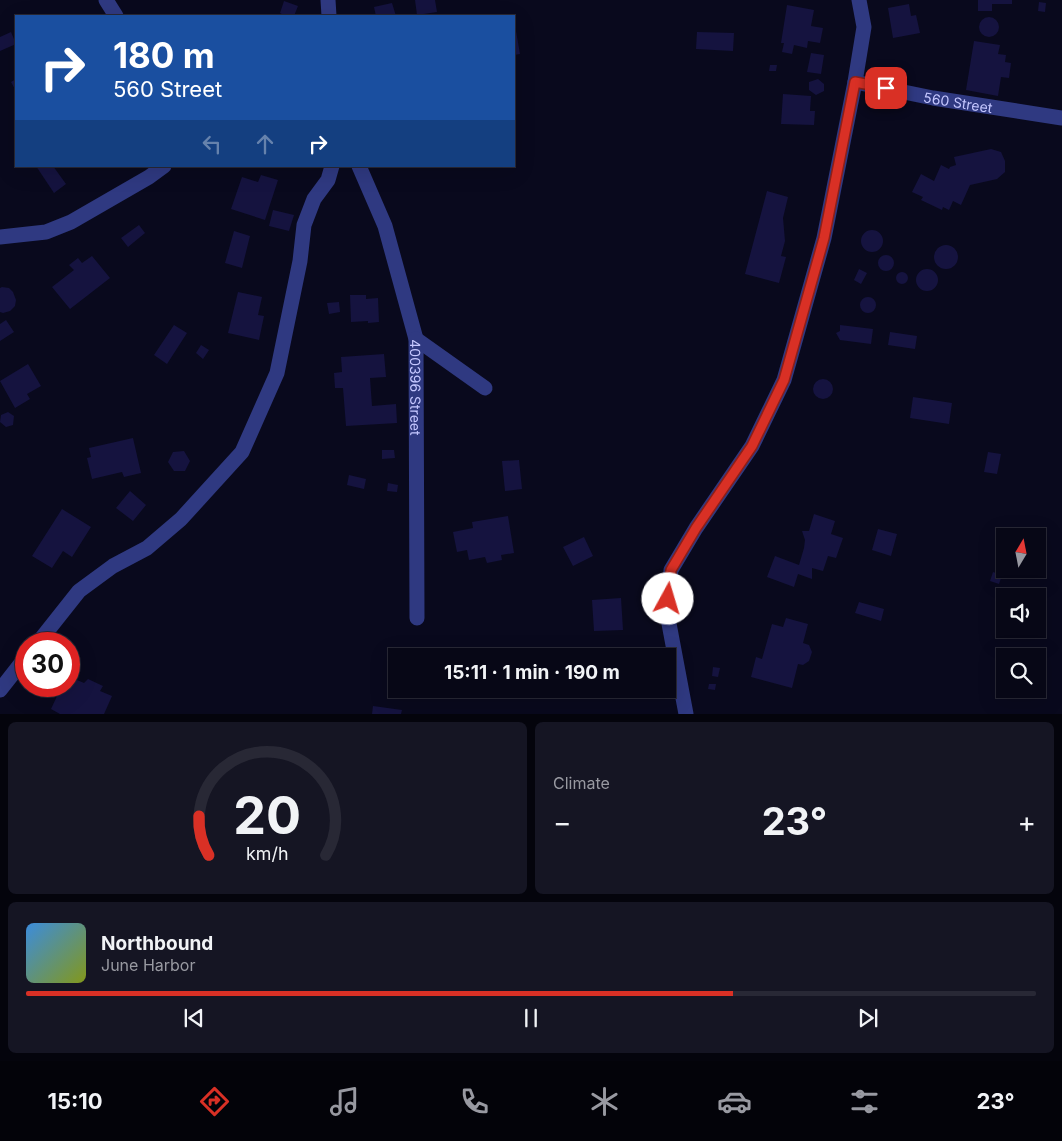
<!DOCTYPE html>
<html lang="en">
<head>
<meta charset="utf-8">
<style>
	body { margin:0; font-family:Inter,sans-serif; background:#151523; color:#f1f3f6; height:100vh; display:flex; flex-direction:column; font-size:19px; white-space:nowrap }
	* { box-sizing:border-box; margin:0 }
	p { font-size:16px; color:#9899a1 }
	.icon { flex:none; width:28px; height:28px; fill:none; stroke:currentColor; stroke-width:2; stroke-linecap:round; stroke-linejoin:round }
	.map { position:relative; height:714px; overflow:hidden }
	.drawer { display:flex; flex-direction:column; gap:8px; padding:8px; background:#04040c; flex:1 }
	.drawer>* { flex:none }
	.guide { position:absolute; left:15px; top:15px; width:500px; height:152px; border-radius:0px; box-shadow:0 5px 20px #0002,0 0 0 1px #282835; background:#1a4fa0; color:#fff; overflow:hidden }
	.needle { width:32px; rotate:10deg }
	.buttons { position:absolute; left:996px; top:528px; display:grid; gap:10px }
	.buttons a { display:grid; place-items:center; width:50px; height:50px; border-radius:0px; background:#070716; box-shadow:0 5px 20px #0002,0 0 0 1px #282835; font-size:25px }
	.speed { position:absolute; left:15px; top:632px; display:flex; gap:10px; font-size:25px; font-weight:700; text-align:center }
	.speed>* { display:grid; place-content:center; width:65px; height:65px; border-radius:50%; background:#070716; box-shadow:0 5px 20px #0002,0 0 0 1px #282835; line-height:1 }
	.speed .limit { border:8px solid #d22; background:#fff; color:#111 }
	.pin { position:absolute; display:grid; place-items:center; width:42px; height:42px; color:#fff; margin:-21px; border-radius:10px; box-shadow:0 2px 8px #0006 }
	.me { position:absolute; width:55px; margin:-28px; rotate:6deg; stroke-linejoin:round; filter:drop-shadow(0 0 4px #0008) }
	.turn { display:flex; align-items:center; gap:18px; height:105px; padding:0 15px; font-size:22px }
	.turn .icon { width:65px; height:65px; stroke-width:2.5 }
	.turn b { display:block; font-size:35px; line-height:42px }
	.lanes { display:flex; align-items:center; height:48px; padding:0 15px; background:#0003; justify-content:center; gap:25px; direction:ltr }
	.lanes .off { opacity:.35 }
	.big { font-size:38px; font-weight:700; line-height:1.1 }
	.drawer .widget { flex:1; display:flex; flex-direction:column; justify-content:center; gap:8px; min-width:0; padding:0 18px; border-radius:8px; background:#151523 }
	.drawer .dial { align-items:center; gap:0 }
	.dial svg { height:130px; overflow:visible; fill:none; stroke:#282835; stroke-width:7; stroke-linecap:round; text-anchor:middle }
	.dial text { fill:#f1f3f6; stroke:none }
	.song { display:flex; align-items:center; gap:15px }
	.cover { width:60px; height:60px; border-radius:8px; background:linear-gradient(135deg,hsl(210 70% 55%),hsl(70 70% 35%)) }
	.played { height:5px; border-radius:2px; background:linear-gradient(90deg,#d93025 70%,#282835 70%) }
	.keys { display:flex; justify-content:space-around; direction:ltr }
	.heat { display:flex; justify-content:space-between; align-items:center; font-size:28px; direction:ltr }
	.drawer .tiles { flex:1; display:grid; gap:8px; grid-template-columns:1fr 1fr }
	.widget:last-child { grid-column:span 2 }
	.trip { position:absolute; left:388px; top:648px; width:288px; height:50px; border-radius:0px; background:#070716; box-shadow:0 5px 20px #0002,0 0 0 1px #282835; font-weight:700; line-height:50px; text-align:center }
	.dock { display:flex; height:80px; justify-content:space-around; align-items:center; background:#030309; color:#9899a1 }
	.dock .icon { width:35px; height:35px }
	.dock .current { color:#d93025 }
	.dock b { font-size:22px; color:#f1f3f6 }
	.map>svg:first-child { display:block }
	.building { fill:#15133f }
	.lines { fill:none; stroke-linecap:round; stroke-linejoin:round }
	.minor { stroke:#2f3981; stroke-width:15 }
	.route-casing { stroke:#8d1f18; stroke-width:12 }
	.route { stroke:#d93025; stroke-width:9 }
	.labels { text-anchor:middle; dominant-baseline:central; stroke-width:5; stroke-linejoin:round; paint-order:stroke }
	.street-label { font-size:14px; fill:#c5c7ff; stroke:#09091d }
</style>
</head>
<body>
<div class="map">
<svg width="1062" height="714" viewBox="0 0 1062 714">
	<rect width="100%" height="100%" fill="#09091d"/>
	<path class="building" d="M415,0H435L437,12L417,15Z
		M978,0H1012V4H992V11H978Z
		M284,1L298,6L294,16H286L280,13Z
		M1039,2L1046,3L1045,12L1038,11Z
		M392,3L396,16H376L374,7Z
		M909,4L911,16L916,15L920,33L893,38L888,8Z
		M787,5L814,10L811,26L823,28L820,43L808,41L807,48L794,45L792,54L782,52L784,43H781Z
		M979 27a10 10 0 1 1 20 0a10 10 0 1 1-20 0Z
		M516,31L520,54L514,55V32Z
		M11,32L16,44L0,51V37Z
		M697,32L734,33L733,51L696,49Z
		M974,41L1000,45L998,54L1006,55L1005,62L1011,63L1009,78L1001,77L998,96L966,90Z
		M811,53L824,55L821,74L807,72Z
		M770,65H777L776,71H769Z
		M16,79V91L11,82Z
		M818,79L824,84V91L816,95L809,90V82Z
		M783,94L811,96L810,111H815L814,125L781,124Z
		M991,149L1001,152L1005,161V172L997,179L970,185L961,205L953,201L949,210L943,207L942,210L921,200L923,197L912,192L921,174L934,181L941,165L949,169L950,167L956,165L954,157Z
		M36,166H53L66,184L54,193Z
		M261,175L278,180L265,220L231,209L242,177L258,182Z
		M767,191L788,197L783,218L785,241L781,256L786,257L779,283L745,274Z
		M273,210L294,215L289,231L269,226Z
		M139,225L145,233L128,247L121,238Z
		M861 241a11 11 0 1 1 22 0a11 11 0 1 1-22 0Z
		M234,231L250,236L242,268L225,263Z
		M934 257a12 12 0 1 1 24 0a12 12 0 1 1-24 0Z
		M878 263a8 8 0 1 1 16 0a8 8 0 1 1-16 0Z
		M92,256L110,278L70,309L52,287L74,270L69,265L78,258L82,263Z
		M859,269L867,273L861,284L854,280Z
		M916 280a11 11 0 1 1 22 0a11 11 0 1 1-22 0Z
		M896 278a6 6 0 1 1 12 0a6 6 0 1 1-12 0Z
		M2,287L9,288L13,292L16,300L15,306L10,311L3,313L0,312V288Z
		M238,292L262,297L258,315L264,316L259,340L228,333Z
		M350,295H366V299L378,298L379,322L368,323V321L351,322Z
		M860 305a8 8 0 1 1 16 0a8 8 0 1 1-16 0Z
		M339,302L340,312L329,314L327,303Z
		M6,320L14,332L0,341V324Z
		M174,325L187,333L167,364L154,355Z
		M840,325L873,329L871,344L840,340L836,333L840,331Z
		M890,332L917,336L915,349L888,345Z
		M201,345L209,350L203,359L196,353Z
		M384,354L386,377L370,378L372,406L396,404L397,423L346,426L343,388H335L334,373L342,372L341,357Z
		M28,364L41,386L27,394L30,399L15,408L0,381Z
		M813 389a10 10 0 1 1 20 0a10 10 0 1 1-20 0Z
		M913,397L952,403L949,424L910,418Z
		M8,412L14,416L13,425L6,427L0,422L1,415Z
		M133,438L141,473L124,477L122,472L92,479L87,458L91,457L89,448Z
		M382,450H394L395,458L382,459Z
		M184,451L190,461L185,471H174L168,462L173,452Z
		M988,452L1001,454L997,474L984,472Z
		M519,460L522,489L505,491L502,461Z
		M349,475L366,479L364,489L347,485Z
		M388,483L398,485L397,492L387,491Z
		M130,491L146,505L133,521L116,508Z
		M62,509L91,527L72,557L63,551L52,568L32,556Z
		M814,514L835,521L831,534L843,538L836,558L828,556L823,571L812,568V579L798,574L794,587L767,577L775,556L799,565L804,548L805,540L802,531H809Z
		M508,516L514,553L501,555L502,560L487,563L485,557L469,560L467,550L457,552L453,532L473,528L472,522Z
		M878,529L897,534L891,556L872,550Z
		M584,537L593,556L573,566L563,547Z
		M993,572L1002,575L999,584L990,581Z
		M621,598L623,630L594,631L592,600Z
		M859,602L884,609L881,621L855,613Z
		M786,618L808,624L803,643L809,645L812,652L809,661L803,665L798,664L792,688L751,677L756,657L762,659L772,624L783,627Z
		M713,667L720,668L718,677L712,676Z
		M70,677L84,683L88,679L103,686L100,691L112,696L104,714H60L51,709L58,694L61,695L66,686H69Z
		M709,684H716L715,690L708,689Z
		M373,706L402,710L401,714H372Z"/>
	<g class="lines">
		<g class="minor">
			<path d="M106,0L116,16"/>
			<path d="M328,0L329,16"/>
			<path id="s1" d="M855,82L933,98L1062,118"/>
			<path id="s2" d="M359,166L385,226L416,339L417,618"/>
			<path d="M0,237L46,232L71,222L149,177L164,166"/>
			<path d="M416,339L485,388"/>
			<path d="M37,644L79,591L113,566L147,548L181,519L242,452L277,373L300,261L304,225L314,199L328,180L332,166"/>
			<path d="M0,690L26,657"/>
			<path d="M686,714L667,613L671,570L696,528L752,446L784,380L824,238L855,82L864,27L859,0"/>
		</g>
	</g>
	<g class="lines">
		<g class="route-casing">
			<path id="route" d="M668,599L671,570L696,528L752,446L784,380L824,238L855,82L886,88"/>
		</g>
		<use href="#route" class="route"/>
	</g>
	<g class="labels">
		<g class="street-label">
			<text stroke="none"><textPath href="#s1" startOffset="105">560 Street</textPath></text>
			<text stroke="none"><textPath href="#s2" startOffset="231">400396 Street</textPath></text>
		</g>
	</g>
</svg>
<div class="buttons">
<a><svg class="needle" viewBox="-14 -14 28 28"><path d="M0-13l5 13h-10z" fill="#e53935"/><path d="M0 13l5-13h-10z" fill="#9899a1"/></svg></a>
<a><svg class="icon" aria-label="sound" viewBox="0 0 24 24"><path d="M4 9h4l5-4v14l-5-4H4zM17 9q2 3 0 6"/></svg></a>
<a><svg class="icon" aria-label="search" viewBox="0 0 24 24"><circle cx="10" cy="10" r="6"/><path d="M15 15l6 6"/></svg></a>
</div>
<div class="speed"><div class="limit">30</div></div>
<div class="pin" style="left:886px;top:88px;background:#d93025"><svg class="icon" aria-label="arrive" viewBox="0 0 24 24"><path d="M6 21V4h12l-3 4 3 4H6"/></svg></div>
<svg class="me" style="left:668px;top:599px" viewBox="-20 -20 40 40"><circle r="19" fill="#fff"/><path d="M0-13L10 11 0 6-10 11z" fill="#d93025"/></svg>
<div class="trip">15:11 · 1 min · 190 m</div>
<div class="guide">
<div class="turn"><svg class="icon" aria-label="right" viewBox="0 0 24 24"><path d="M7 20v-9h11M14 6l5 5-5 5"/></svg><div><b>180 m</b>560 Street</div></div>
<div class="lanes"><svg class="icon off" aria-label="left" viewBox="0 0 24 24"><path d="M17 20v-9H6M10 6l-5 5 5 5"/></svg><svg class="icon off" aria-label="ahead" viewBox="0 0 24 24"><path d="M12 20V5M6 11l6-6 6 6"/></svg><svg class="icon" aria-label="right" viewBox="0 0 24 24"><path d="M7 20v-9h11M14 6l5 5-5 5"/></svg></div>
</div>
</div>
<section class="drawer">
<div class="tiles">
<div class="widget dial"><svg viewBox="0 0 100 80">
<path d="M14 69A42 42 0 1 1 86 69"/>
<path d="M14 69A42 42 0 0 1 8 45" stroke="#d93025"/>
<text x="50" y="56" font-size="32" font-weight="700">20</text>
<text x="50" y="72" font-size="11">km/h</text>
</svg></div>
<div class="widget"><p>Climate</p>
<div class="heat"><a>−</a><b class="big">23°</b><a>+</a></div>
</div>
<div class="widget">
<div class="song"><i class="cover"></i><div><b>Northbound</b><p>June Harbor</p></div></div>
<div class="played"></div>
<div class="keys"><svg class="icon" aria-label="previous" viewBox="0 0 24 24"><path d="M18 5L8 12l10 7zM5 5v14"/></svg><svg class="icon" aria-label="pause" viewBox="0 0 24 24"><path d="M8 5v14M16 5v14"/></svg><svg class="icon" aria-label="next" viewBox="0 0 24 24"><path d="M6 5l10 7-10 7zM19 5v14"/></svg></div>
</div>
</div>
</section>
<nav class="dock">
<b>15:10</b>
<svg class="icon current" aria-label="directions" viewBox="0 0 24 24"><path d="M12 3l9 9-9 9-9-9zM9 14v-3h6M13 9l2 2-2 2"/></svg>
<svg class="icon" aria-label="music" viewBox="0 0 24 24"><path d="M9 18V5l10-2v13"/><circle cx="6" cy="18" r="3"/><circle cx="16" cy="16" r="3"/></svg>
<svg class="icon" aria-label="phone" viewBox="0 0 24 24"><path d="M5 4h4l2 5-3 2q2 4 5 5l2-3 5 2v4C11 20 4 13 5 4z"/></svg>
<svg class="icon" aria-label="climate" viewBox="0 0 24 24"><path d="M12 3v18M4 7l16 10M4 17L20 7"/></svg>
<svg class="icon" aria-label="car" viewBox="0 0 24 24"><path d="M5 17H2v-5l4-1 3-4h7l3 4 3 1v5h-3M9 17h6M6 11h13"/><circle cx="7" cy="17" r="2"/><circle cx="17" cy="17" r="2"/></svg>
<svg class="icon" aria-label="filters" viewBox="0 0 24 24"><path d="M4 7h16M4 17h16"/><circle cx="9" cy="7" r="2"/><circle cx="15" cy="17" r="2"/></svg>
<b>23°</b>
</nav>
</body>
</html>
